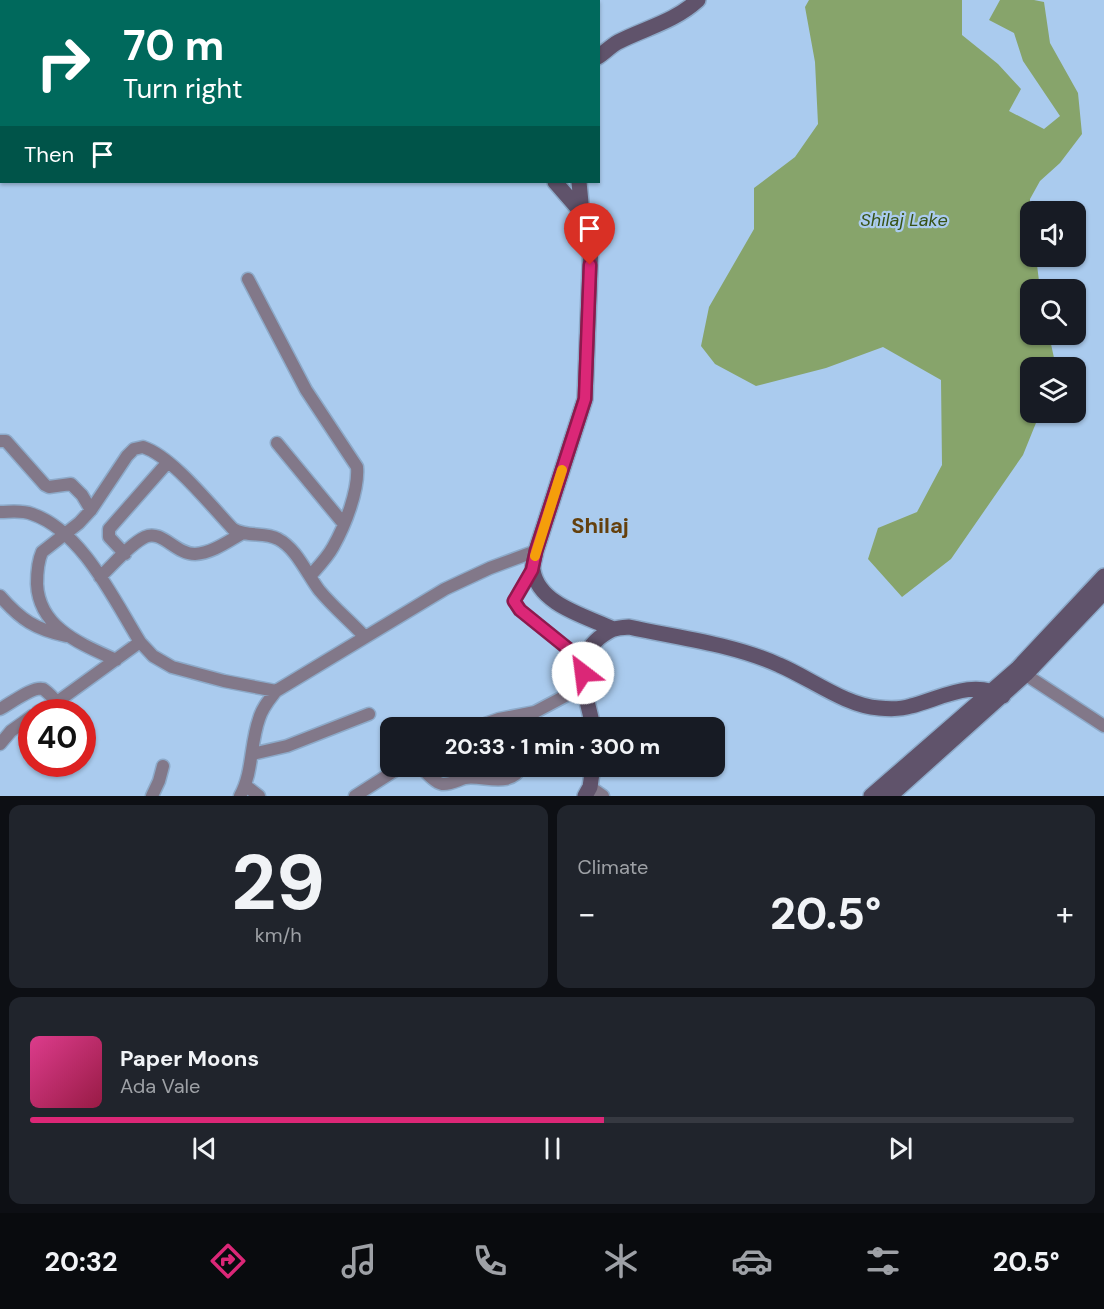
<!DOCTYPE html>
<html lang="en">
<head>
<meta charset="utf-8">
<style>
	body { margin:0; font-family:"DM Sans",sans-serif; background:#20242c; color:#f1f3f6; height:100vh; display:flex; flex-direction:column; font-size:22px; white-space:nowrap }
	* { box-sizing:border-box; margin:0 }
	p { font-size:20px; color:#9ea1a6 }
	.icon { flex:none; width:33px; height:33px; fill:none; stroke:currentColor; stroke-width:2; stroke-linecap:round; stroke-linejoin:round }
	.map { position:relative; height:796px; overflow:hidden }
	.side { display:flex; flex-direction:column; gap:9px; padding:9px; background:#0d0f14; flex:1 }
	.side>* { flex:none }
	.banner { position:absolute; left:0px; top:0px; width:600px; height:183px; box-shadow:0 2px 4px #0004; background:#00695c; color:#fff; overflow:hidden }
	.tools { position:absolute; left:1020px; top:201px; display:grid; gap:12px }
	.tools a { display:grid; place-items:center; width:66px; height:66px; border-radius:12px; background:#171b24; box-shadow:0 2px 4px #0004; font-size:30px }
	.speed { position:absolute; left:18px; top:699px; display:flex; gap:12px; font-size:30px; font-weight:700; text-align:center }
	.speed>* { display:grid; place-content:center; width:78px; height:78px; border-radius:50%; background:#171b24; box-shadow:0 2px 4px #0004; line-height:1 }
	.speed .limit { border:9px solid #d22; background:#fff; color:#111 }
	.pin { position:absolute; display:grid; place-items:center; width:51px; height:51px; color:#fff; margin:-62px -26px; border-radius:50% 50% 50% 0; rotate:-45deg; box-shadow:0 0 6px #0007 }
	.pin .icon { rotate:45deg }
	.me { position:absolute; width:66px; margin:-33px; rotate:330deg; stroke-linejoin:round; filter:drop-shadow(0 0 4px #0008) }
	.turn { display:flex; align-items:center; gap:21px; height:126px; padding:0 24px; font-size:27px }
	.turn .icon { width:78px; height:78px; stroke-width:2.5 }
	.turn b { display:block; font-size:42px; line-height:51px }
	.then { display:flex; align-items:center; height:57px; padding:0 24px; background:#0003; gap:12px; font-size:22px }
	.big { font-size:45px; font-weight:700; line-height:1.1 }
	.side .widget { flex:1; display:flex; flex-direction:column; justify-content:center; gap:9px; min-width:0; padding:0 21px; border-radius:12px; background:#20242c }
	.side .dial { align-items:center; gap:0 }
	.dial b { font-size:78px; line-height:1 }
	.song { display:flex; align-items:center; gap:18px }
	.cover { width:72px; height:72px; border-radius:9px; background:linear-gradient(135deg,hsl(330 70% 55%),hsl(340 70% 35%)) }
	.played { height:6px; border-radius:3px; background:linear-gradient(90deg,#db2777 55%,#363941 55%) }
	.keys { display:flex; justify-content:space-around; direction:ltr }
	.heat { display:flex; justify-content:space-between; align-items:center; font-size:33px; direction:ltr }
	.side .tiles { flex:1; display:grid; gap:9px; grid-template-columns:1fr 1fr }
	.widget:last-child { grid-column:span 2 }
	.trip { position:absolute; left:380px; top:717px; width:345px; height:60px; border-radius:12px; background:#171b24; box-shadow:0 2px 4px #0004; font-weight:700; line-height:60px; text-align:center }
	.menu { display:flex; height:96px; justify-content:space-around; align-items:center; background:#090b0e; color:#9ea1a6 }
	.menu .icon { width:42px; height:42px }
	.menu .current { color:#db2777 }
	.menu b { font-size:27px; color:#f1f3f6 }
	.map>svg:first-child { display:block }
	.water { fill:#87a46b }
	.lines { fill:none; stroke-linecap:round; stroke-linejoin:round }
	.lane-casing { stroke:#8daac9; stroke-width:9 }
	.street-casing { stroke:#8daac9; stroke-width:15 }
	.secondary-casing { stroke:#8daac9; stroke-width:18 }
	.lane { stroke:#827889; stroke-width:6 }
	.street { stroke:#827889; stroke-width:12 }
	.secondary { stroke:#60536b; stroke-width:15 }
	.route-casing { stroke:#8e194d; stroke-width:15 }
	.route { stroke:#db2777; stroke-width:10 }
	.slow { stroke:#f59e0b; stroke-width:10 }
	.labels { text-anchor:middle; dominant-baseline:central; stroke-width:4.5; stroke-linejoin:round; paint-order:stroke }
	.water-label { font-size:18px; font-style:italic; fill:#375214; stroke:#aacbee }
	.district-label { font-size:22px; font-weight:bold; fill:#64400d; stroke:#aacbee }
</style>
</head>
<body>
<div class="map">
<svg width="1104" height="796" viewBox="0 0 1104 796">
	<rect width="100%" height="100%" fill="#aacbee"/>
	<path class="water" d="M809,0H962V35L998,64L1021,89L1009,111L1044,129L1060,116L1023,61L1014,33L989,20L1000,0H1034L1044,2L1050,43L1078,93L1082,134L1060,163L1040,181L1030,199V256L1036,257L1040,289L1030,290V334L1049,335L1056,367L1030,368V412L1040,413L1023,455L951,559L902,597L868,559L878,528L917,512L942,465L941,380L883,347L826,368L756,386L715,364L701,346L709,307L754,229V188L795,157L818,124L815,62L805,7Z"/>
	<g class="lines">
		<g class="lane-casing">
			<path id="lane" d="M288,0L290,2
				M248,2L250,0
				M312,2L314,0"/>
		</g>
		<g class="street-casing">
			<path id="street" d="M0,156L2,155
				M248,279L306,390L357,467C359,490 345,526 333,547C327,558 318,567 310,576
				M0,441H6L45,485L49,487L71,484L82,495L91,510
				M277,443L343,523
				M0,512C11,512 21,510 32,514C82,531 114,600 140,642
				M125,554L109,537V529L168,462
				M533,570L514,601L520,610L582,660
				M100,577C112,566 130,544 145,537C162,529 175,554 195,554C212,553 227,542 241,534
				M0,596C21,620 35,629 66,636
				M116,660C81,644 39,628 37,584C37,573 38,561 42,552L79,523L91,510L127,456L134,449L143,447C173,457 211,506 233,529C248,538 264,531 278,539C296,548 307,574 319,590C333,607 350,621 365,637
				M1020,671L1104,726
				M0,709C10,704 33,686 43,689C48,692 53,698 57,702
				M38,712L57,702L140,642L153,656L172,667L224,681L276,691
				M474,728L499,719L535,712
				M529,728L531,716L535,712L584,686
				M0,744L11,731L32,716
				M252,754L287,746L369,714
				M420,766C426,772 434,782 442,784C450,785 458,780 465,778C484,775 511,789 522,766
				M246,786L259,796
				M590,787L603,796
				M152,796L159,781L163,766
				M240,796C253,773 250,744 259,719C262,708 269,700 276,691L445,589L490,568L536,551
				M355,796L402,766"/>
		</g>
		<g class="secondary-casing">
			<path id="secondary" d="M387,0L388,2
				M598,57C605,52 611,46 618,42C645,28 674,22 698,0
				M555,182L582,213L591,242L585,399L536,551C535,557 532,565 533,570C538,604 585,616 611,628
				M579,182L582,213
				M593,728C588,696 569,663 599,638C611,629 613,628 629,627C678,638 733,644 779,665C810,678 846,706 879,708C889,709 902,709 911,706C942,698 972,679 1003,696
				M585,796L590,787L593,766
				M871,796L1017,669L1104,576
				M890,796L1026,674L1104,592"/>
		</g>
		<use href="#lane" class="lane"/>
		<use href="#street" class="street"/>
		<use href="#secondary" class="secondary"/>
	</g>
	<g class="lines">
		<g class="route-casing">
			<path id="route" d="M583,673L582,660L520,610L514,601L532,570L536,551L585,399L590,265"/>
		</g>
		<use href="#route" class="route"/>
		<path class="slow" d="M535,556L562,470"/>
	</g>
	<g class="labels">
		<g class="water-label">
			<text x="904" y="220">Shilaj Lake</text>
		</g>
		<g class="district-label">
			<text x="600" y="525">Shilaj</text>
		</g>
	</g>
</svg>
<div class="tools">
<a><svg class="icon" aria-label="sound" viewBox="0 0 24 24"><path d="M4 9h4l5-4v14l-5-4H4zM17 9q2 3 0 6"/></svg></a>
<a><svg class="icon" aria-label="search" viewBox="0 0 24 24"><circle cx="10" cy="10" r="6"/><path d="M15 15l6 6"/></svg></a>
<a><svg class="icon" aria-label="layers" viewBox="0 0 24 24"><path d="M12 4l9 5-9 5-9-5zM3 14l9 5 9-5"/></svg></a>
</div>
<div class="speed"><div class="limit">40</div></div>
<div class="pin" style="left:590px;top:265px;background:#d93025"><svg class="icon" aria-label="arrive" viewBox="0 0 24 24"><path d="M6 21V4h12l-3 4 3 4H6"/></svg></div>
<svg class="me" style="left:583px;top:673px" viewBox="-20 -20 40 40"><circle r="19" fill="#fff"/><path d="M0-13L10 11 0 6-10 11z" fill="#db2777"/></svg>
<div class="trip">20:33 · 1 min · 300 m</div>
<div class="banner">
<div class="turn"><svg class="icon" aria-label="right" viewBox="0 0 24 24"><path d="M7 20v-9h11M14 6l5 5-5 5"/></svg><div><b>70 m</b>Turn right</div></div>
<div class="then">Then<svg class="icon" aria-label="arrive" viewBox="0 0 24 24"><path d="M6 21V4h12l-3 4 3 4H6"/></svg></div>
</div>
</div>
<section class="side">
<div class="tiles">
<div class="widget dial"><b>29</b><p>km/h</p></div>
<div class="widget"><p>Climate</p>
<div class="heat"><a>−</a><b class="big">20.5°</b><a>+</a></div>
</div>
<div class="widget">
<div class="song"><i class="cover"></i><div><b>Paper Moons</b><p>Ada Vale</p></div></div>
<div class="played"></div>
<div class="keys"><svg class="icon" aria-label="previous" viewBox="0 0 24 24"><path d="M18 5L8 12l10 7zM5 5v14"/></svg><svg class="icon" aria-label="pause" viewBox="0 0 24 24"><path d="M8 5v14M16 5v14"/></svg><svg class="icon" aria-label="next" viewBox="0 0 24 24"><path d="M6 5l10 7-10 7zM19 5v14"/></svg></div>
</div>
</div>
</section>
<nav class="menu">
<b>20:32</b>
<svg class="icon current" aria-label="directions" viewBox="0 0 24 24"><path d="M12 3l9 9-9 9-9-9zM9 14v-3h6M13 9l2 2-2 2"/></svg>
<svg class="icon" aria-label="music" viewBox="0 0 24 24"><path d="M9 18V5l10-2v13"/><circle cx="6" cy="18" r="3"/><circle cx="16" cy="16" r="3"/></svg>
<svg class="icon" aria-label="phone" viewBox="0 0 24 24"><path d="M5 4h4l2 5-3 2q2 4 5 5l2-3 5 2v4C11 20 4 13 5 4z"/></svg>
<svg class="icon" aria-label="climate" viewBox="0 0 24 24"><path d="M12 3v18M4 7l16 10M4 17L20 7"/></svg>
<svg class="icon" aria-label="car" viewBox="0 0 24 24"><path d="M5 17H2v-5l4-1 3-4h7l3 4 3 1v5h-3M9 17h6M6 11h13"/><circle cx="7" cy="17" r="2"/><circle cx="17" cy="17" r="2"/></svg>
<svg class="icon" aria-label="filters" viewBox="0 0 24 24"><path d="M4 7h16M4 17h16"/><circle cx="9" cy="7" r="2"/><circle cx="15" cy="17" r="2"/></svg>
<b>20.5°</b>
</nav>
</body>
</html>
